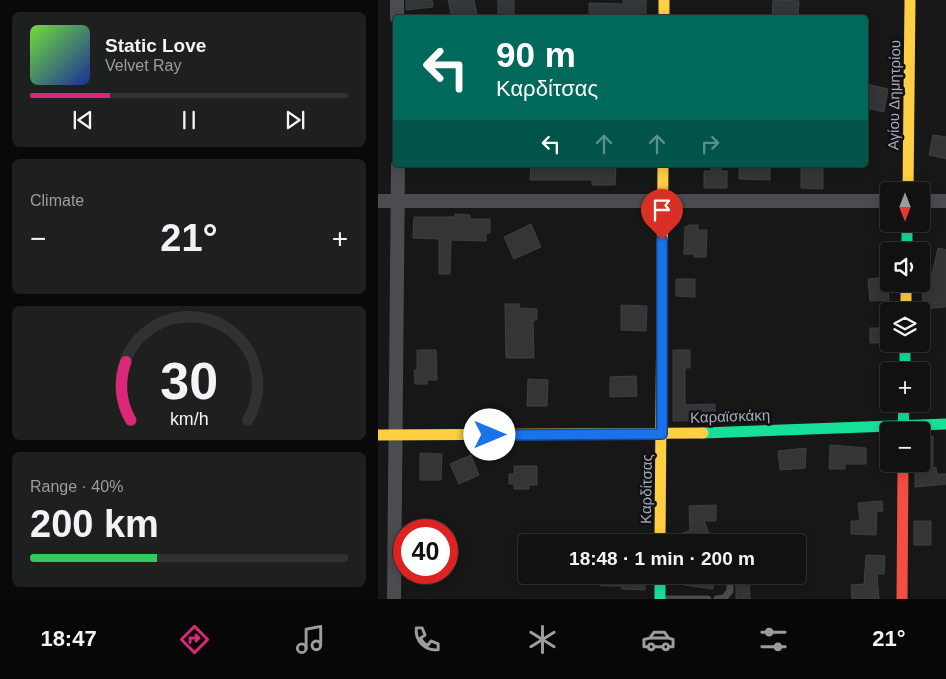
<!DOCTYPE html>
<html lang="en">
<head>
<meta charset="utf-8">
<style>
	body { margin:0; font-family:Helvetica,sans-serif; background:#1e1f1f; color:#f1f3f6; height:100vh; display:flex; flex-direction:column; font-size:19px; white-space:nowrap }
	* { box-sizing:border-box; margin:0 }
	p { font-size:16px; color:#9c9d9f }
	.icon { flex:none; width:28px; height:28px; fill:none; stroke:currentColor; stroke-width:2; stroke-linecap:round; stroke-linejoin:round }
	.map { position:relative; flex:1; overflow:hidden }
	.sheet { display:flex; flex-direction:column; gap:12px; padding:12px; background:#090909; width:378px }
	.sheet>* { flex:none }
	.guide { position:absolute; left:15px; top:15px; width:475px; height:152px; border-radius:5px; box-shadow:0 2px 12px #0003,0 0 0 1px #303131; background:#00695c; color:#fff; overflow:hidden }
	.needle { width:32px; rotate:180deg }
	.tools { position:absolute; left:502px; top:182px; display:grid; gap:10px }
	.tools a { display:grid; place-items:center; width:50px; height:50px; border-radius:5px; background:#111; box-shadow:0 2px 12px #0003,0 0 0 1px #303131; font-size:25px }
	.speed { position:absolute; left:15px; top:519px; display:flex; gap:10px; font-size:25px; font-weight:700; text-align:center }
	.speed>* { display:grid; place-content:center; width:65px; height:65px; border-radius:50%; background:#111; box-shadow:0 2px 12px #0003,0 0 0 1px #303131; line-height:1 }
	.speed .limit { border:8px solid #d22; background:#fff; color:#111 }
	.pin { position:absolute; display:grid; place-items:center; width:42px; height:42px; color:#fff; margin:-51px -21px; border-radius:50% 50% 50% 0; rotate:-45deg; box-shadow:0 0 5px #0007 }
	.pin .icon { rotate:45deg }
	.me { position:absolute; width:55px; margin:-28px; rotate:90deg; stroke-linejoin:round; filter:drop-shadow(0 0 4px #0008) }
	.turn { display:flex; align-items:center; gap:18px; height:105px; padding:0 20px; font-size:22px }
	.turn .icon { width:65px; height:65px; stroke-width:2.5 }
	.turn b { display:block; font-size:35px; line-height:42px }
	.lanes { display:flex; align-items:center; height:48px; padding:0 20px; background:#0003; justify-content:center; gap:25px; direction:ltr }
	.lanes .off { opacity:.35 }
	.big { font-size:38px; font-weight:700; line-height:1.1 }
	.sheet .widget { flex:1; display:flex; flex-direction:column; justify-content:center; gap:8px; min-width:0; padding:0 18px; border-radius:8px; background:#1e1f1f }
	.sheet .dial { align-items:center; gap:0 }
	.dial svg { height:130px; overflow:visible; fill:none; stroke:#303131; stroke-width:7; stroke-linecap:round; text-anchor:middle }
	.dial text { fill:#f1f3f6; stroke:none }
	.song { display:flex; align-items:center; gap:15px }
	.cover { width:60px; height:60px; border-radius:8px; background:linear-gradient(135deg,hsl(100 70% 55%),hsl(230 70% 35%)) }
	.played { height:5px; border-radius:2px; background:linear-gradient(90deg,#db2777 25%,#303131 25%) }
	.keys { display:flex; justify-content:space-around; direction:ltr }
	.heat { display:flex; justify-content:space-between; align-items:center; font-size:28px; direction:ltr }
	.charge { height:8px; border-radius:4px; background:linear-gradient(90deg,#34c759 40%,#303131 0) }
	.trip { position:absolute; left:140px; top:534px; width:288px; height:50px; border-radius:5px; background:#111; box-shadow:0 2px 12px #0003,0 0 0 1px #303131; font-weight:700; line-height:50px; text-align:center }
	.tab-bar { display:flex; height:80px; justify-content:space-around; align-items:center; background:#070707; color:#9c9d9f }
	.tab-bar .icon { width:35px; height:35px }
	.tab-bar .selected { color:#db2777 }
	.tab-bar b { font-size:22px; color:#f1f3f6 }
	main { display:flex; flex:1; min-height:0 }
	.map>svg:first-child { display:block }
	.building { fill:#343537; stroke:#3f4043 }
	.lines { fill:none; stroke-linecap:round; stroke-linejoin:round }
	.lane { stroke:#4a4c50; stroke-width:7 }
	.street { stroke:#4a4c50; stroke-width:14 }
	.fast { stroke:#16e098; stroke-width:11 }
	.slow { stroke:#ffcf43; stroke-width:11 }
	.jam { stroke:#f24e42; stroke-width:11 }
	.route-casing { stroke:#114b97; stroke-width:12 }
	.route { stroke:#1a73e8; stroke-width:9 }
	.labels { text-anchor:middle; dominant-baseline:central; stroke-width:5; stroke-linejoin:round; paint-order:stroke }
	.street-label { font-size:15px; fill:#a6acb9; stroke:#111113 }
</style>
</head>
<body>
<main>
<section class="sheet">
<div class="widget">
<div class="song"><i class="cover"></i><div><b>Static Love</b><p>Velvet Ray</p></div></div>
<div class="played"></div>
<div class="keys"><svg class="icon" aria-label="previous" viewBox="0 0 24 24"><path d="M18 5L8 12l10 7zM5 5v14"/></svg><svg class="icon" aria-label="pause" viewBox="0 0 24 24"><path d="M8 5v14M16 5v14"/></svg><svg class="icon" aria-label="next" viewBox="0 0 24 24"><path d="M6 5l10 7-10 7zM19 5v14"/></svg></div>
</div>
<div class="widget"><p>Climate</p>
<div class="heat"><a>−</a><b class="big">21°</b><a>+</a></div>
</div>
<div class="widget dial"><svg viewBox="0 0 100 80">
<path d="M14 69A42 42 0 1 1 86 69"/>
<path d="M14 69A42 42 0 0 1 11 33" stroke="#db2777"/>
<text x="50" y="56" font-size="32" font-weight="700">30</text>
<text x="50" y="72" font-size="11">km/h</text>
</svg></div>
<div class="widget"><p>Range · 40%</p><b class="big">200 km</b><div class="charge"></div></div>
</section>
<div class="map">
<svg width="569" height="599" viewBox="0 0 569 599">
	<rect width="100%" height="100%" fill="#171717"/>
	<path class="building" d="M28,0H54L55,7L28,10Z
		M70,0H96L99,14L74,18Z
		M120,0H136V18H120Z
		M245,0H268V18H211V3L245,4Z
		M395,0L421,1L420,18H394Z
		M488,84L510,89L506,112L488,108Z
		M555,135L569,137V159L551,155Z
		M153,165H238L237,185H214V180H152Z
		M333,165H343V171H349V188H326V171H333Z
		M361,165H392V180L361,179Z
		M423,165H445V189L423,188Z
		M77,214L92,215V219H112V233H108V241L73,240L72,274H61V239L35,238L36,217H77Z
		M153,224L163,247L136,259L126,237Z
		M310,225H320V230H329L328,257H316V254H306L307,227H310Z
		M560,248L569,250V303L567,307L544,309L545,278H553Z
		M509,277L511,300L492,301L490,279Z
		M298,279H317V297L298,296Z
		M127,304H141V308L159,309V319L155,321L156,358H128Z
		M243,305L269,306L268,331L243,330Z
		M492,328H511V343H492Z
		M39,350H58L59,380H49V384H37L36,370H39Z
		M295,350H312V368H307V405L337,404V420L295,421Z
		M258,376L259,396L232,397V377Z
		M150,379L170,380L169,406H149Z
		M555,436V468L558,467L559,474H569V484L537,487V469L544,468V437Z
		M452,445L488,448V464H467V469H451Z
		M428,448L427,468L402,470L400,451Z
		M42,453L64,454L63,480H42Z
		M93,455L101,475L81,484L72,464Z
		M136,466H159V485H151V489H136V484H131V474H136Z
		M504,501L505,511H499L498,535L473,534V521H482L480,503Z
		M338,505V521H326L335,542H309L305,533L312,530L311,506Z
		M536,521H553V545H536Z
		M488,555L507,556L506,574H499L501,599H474L473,585L486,584Z
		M223,575H267V590L244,589V586H223Z
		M306,575H336L335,589L306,585Z
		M358,575H371L372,599H358Z"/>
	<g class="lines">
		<path class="lane" d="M285,599H330
			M339,599L346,598L352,591V575"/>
		<path class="street" d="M19,0V18
			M0,201H511
			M544,201H569
			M16,599L20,165"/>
		<path class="fast" d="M529,224V251
			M527,344V371
			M525,431L526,404
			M325,433L569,424
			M282,575V599"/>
		<path class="slow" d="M286,0V18
			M530,191L532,0
			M528,284V311
			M0,435L325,433
			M282,542L285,165"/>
		<path class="jam" d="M524,599L525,464"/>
	</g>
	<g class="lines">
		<g class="route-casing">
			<path id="route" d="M112,435L284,434V240"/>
		</g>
		<use href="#route" class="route"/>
	</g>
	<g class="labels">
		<g class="street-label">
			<text transform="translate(516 95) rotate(-89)">Αγίου Δημητρίου</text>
			<text transform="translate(352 416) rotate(-2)">Καραϊσκάκη</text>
			<text transform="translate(268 489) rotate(-89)">Καρδίτσας</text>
		</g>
	</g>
</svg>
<div class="tools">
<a><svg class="needle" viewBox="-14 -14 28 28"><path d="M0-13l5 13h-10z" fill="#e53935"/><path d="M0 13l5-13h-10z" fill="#9c9d9f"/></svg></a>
<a><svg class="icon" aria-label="sound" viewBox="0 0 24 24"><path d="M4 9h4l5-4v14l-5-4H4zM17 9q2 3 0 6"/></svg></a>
<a><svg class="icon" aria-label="layers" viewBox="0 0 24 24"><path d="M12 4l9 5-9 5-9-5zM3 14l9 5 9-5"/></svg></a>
<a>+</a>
<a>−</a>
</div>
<div class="speed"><div class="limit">40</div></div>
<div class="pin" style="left:284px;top:240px;background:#d93025"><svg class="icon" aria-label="arrive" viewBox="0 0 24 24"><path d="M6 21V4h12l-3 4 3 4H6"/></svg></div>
<svg class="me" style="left:112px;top:435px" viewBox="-20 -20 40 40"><circle r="19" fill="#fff"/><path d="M0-13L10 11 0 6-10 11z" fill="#1a73e8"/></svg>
<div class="trip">18:48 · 1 min · 200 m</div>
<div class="guide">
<div class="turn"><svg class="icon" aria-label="left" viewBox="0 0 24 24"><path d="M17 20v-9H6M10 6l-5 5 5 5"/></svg><div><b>90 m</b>Καρδίτσας</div></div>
<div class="lanes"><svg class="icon" aria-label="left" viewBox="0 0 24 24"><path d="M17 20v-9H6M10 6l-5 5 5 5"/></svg><svg class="icon off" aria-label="ahead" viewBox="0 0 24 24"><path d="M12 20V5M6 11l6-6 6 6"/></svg><svg class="icon off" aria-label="ahead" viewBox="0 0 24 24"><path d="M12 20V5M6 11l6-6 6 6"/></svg><svg class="icon off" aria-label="right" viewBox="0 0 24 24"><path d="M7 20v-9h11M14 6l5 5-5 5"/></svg></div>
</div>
</div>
</main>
<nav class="tab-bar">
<b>18:47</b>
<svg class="icon selected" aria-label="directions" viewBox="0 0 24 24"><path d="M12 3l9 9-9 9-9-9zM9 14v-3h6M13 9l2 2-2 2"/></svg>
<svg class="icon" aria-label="music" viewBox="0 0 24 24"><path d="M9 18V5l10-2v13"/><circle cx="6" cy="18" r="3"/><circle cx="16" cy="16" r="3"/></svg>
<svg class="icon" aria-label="phone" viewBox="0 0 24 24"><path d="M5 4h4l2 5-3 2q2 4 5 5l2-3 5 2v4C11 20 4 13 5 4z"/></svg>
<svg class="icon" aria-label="climate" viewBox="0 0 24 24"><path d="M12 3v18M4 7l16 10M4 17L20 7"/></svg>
<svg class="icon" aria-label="car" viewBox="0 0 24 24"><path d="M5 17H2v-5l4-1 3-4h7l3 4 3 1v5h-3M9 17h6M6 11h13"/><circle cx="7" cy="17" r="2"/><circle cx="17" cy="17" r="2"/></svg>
<svg class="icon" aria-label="filters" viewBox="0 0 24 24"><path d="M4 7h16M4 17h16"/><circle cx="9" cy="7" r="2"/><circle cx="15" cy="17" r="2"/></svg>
<b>21°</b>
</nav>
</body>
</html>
